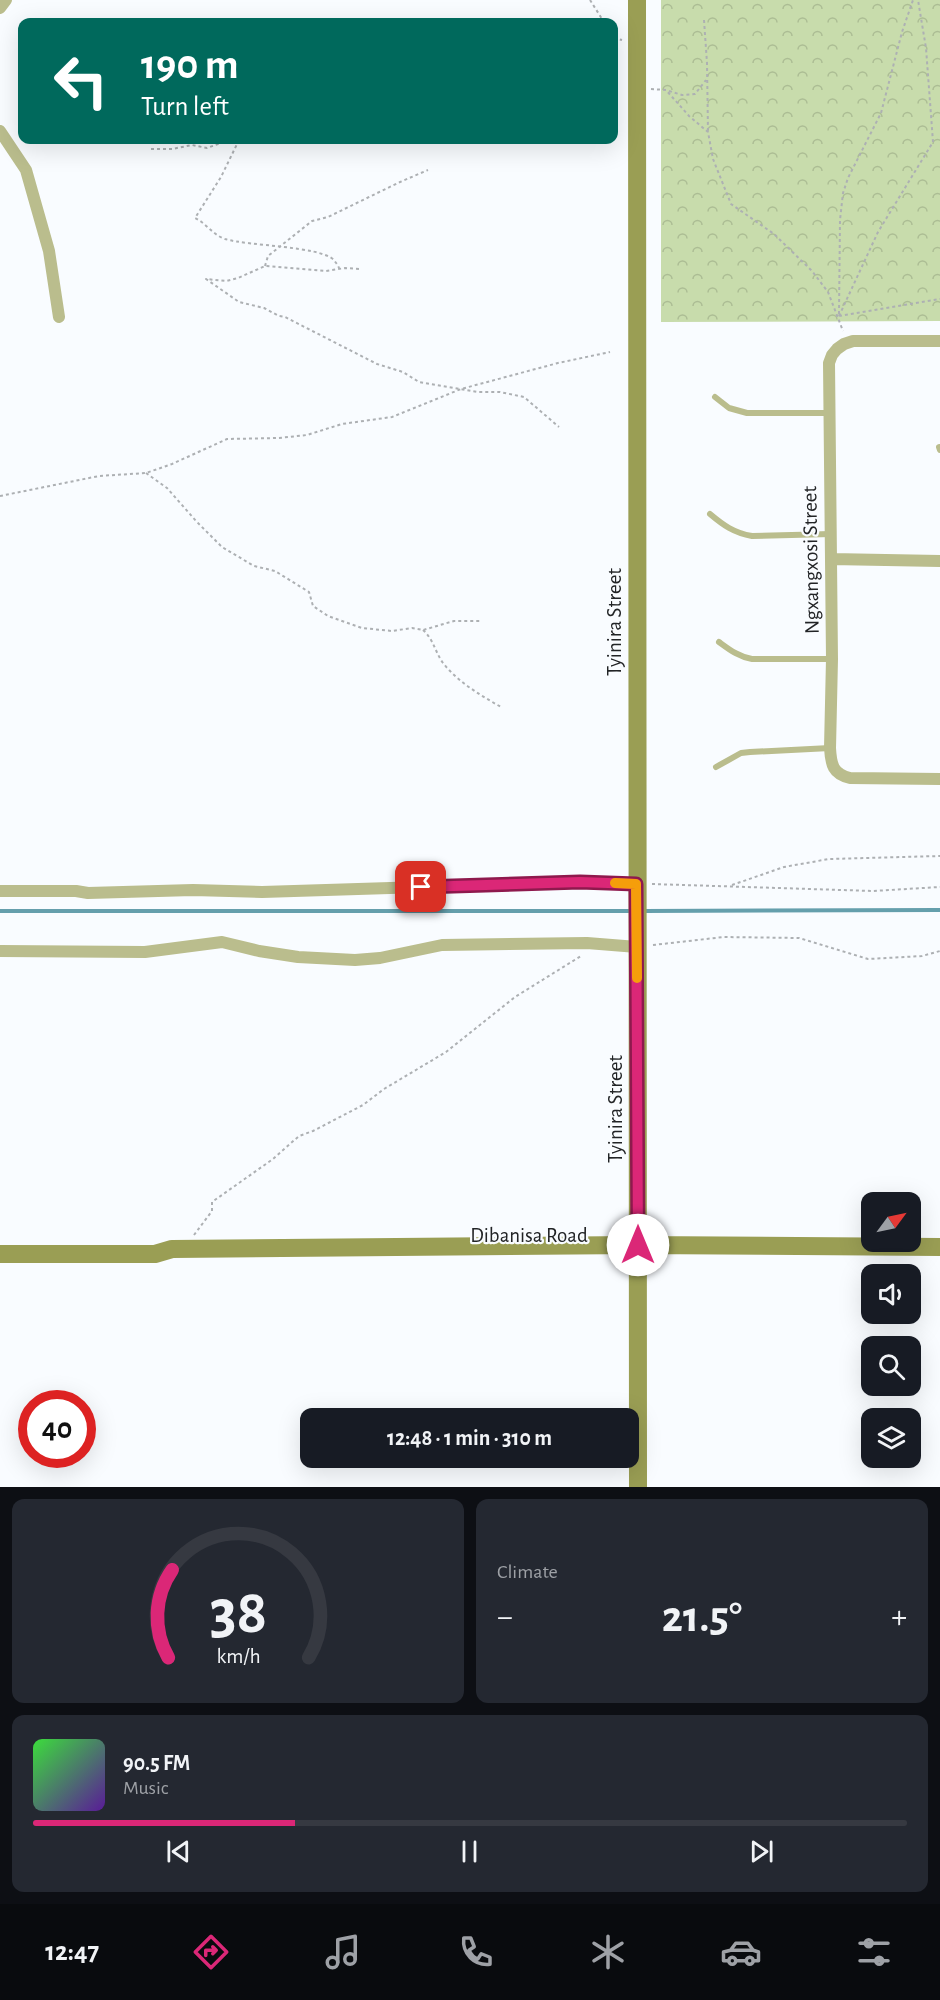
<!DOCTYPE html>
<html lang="en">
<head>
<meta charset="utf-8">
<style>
	body { margin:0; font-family:"Alegreya Sans",sans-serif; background:#242831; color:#f1f3f6; height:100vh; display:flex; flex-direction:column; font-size:22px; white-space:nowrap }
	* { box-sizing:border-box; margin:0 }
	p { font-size:20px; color:#9ea1a6 }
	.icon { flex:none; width:33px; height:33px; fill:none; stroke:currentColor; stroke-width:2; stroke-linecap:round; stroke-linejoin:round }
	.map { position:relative; height:1487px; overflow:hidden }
	.drawer { display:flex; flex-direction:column; gap:12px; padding:12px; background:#0d0f14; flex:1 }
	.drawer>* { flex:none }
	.top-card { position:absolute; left:18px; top:18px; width:600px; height:126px; border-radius:12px; box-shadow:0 6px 24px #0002; background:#00695c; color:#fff; overflow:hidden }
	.needle { width:39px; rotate:57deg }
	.controls { position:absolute; left:861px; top:1192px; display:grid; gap:12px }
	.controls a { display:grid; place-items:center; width:60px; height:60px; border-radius:12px; background:#171b24; box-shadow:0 6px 24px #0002; font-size:30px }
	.speed { position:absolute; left:18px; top:1390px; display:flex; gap:12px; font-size:30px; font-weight:700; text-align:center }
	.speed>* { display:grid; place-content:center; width:78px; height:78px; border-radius:50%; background:#171b24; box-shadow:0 6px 24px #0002; line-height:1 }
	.speed .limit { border:9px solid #d22; background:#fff; color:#111 }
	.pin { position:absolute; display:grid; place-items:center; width:51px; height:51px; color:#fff; margin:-26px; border-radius:12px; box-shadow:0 3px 9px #0006 }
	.me { position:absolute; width:66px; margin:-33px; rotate:0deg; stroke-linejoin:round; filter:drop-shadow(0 0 4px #0008) }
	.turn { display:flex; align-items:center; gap:21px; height:126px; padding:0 24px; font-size:27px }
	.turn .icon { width:78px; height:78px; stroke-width:2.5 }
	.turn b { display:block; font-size:42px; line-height:51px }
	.big { font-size:45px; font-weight:700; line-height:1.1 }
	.drawer .tile { flex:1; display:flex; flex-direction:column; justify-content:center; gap:9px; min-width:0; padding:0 21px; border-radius:12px; background:#242831 }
	.drawer .dial { align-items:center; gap:0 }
	.dial svg { height:156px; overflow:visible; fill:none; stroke:#363941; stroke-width:7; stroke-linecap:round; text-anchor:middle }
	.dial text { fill:#f1f3f6; stroke:none }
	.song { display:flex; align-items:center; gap:18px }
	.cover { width:72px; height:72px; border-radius:9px; background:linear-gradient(135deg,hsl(120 70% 55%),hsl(270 70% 35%)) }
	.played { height:6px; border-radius:3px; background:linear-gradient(90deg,#db2777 30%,#363941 30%) }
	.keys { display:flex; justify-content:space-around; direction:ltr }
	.heat { display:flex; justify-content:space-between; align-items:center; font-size:33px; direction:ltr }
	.drawer .tiles { flex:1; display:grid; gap:12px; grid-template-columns:1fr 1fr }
	.tile:last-child { grid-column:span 2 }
	.trip { position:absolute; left:300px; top:1408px; width:339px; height:60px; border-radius:12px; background:#171b24; box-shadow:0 6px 24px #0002; font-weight:700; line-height:60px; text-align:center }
	.tab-bar { display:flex; height:96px; justify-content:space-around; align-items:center; background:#090b0e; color:#9ea1a6 }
	.tab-bar .icon { width:42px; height:42px }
	.tab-bar .selected { color:#db2777 }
	.tab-bar b { font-size:27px; color:#f1f3f6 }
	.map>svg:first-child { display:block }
	.forest { fill:url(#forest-crowns) }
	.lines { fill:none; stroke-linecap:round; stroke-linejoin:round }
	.stream { stroke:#659fac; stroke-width:4 }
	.path { stroke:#adb0b3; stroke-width:2; stroke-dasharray:3 3; stroke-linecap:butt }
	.lane { stroke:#babd8d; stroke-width:6 }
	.street { stroke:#babd8d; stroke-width:12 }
	.secondary { stroke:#9a9e54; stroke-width:18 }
	.route-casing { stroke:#8e194d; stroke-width:15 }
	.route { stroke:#db2777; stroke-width:10 }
	.slow { stroke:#f59e0b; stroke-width:10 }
	.labels { text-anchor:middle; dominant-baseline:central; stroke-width:4.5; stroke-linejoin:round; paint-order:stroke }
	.street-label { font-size:21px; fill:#222426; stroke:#f9fcff }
</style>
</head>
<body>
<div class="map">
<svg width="940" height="1487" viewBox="0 0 940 1487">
	<defs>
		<pattern id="forest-crowns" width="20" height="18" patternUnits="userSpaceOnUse" patternTransform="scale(1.5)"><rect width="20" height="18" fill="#c8dcac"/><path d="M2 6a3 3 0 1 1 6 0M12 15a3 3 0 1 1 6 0" fill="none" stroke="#acbd94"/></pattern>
	</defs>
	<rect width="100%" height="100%" fill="#f9fcff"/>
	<path class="forest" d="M661,0H940V321L661,322Z"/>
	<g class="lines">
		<path class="stream" d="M0,911H633
			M644,911L940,910"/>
		<path class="path" d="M590,0L604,22
			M704,20L707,63L708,132
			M614,38L622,40
			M651,89L666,90L689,116L708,132L713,159L731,204L774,234L812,271L828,292L843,331
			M669,91L682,95L695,94L706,80
			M239,140L221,177L195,218C206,223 213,235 225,239C248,246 320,246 334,260C336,263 338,265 339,268
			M151,149H172L192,145L207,148L229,140
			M265,266L268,256L312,221L328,217L400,182L428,170
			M359,269L345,268L326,271L265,266L238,278L226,281L206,279L239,302L264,308L279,316L285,317L377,364L403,372L419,382L478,392H500L524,397L559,427
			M839,314L840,220L843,193L848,178L881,113L902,32L913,0
			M839,316L878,232L933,142L926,48L918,0
			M839,316L940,299
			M146,473L167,488L196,521L222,547L254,566L275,571L309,592L313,606L328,616L362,628L392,631L412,628L423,630L454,621H481
			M0,496L99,476L146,473L172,464L227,439L279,438L307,435L342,424L392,417L461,389L558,363L610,352
			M423,630C434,640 435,652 443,663C458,682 480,695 501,707
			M652,884L873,891L940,887
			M732,885L784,867L829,859L940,856
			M653,945L724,937L799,938L868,959L922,956L940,951
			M194,1235L212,1211V1202L273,1159L299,1136L313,1131L363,1105L384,1089L446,1052L515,997L581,956"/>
		<path class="lane" d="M715,397L729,408L747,413H828
			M939,447L940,450
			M710,514C723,525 734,533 752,536L831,534
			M719,642C730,650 739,657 752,659H832
			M716,767L741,753L750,752L830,748"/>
		<path class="street" d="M0,8L6,0
			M0,131L26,170L49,251L59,317
			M940,341H853L844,344L837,349L832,355L829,363L832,659L830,748C831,765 833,774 850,778L940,779
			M831,559L940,561
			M0,891H76L88,893L193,890L262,892L580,882L636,884
			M0,951L145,952L222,942L259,951L298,957L355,960L380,958L442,945L587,943L637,947"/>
		<path class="secondary" d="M637,0L638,1487
			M0,1254H155L172,1249L638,1245L940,1247"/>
	</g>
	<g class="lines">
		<g class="route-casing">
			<path id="route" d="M421,887L580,882L636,884L638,1245"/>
		</g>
		<use href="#route" class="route"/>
		<path class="slow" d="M615,883L636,884L637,978"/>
	</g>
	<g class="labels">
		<g class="street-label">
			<text transform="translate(811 560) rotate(-91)">Ngxangxosi Street</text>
			<text transform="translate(614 622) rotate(-90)">Tyinira Street</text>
			<text transform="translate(615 1109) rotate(-90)">Tyinira Street</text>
			<text x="529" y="1235">Dibanisa Road</text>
		</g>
	</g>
</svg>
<div class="controls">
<a><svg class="needle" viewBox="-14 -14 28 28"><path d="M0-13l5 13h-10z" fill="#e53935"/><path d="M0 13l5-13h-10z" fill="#9ea1a6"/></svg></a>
<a><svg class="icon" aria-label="sound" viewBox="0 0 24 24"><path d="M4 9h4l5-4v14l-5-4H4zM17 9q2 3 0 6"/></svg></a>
<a><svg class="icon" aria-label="search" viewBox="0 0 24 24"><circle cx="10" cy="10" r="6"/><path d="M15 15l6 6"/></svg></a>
<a><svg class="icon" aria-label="layers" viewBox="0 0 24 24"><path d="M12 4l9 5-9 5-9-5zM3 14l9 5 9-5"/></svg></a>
</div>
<div class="speed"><div class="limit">40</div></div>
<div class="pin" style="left:421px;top:887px;background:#d93025"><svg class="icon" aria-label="arrive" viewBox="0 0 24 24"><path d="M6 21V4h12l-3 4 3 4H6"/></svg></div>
<svg class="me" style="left:638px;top:1245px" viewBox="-20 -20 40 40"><circle r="19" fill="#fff"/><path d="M0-13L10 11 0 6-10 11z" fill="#db2777"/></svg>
<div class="trip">12:48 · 1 min · 310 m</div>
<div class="top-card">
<div class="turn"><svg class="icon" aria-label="left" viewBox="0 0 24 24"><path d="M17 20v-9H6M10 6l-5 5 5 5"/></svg><div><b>190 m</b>Turn left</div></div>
</div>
</div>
<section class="drawer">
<div class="tiles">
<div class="tile dial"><svg viewBox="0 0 100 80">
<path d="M14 69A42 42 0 1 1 86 69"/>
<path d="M14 69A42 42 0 0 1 16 24" stroke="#db2777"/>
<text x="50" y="56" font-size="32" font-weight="700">38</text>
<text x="50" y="72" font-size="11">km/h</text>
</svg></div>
<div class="tile"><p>Climate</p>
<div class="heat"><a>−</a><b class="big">21.5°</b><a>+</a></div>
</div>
<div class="tile">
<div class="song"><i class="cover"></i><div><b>90.5 FM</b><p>Music</p></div></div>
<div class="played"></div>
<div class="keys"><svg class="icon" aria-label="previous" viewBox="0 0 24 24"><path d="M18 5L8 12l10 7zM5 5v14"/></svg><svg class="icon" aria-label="pause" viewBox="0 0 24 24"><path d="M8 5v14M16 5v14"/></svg><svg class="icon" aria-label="next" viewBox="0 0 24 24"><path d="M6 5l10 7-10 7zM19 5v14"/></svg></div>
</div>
</div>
</section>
<nav class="tab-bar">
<b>12:47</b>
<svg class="icon selected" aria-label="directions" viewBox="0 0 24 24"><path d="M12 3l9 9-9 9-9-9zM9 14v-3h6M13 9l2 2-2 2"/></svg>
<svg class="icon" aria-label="music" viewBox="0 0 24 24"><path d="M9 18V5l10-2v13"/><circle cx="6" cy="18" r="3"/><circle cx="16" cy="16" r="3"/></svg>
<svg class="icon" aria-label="phone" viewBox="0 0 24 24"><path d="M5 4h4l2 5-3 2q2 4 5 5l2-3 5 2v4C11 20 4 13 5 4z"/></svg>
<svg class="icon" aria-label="climate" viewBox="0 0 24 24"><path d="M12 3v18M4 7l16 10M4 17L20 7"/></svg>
<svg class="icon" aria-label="car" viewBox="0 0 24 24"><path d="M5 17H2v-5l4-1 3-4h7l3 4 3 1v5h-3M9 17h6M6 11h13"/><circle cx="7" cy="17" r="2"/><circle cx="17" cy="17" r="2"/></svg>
<svg class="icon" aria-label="filters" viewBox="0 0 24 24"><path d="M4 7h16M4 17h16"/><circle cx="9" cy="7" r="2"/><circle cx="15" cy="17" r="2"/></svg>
</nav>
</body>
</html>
